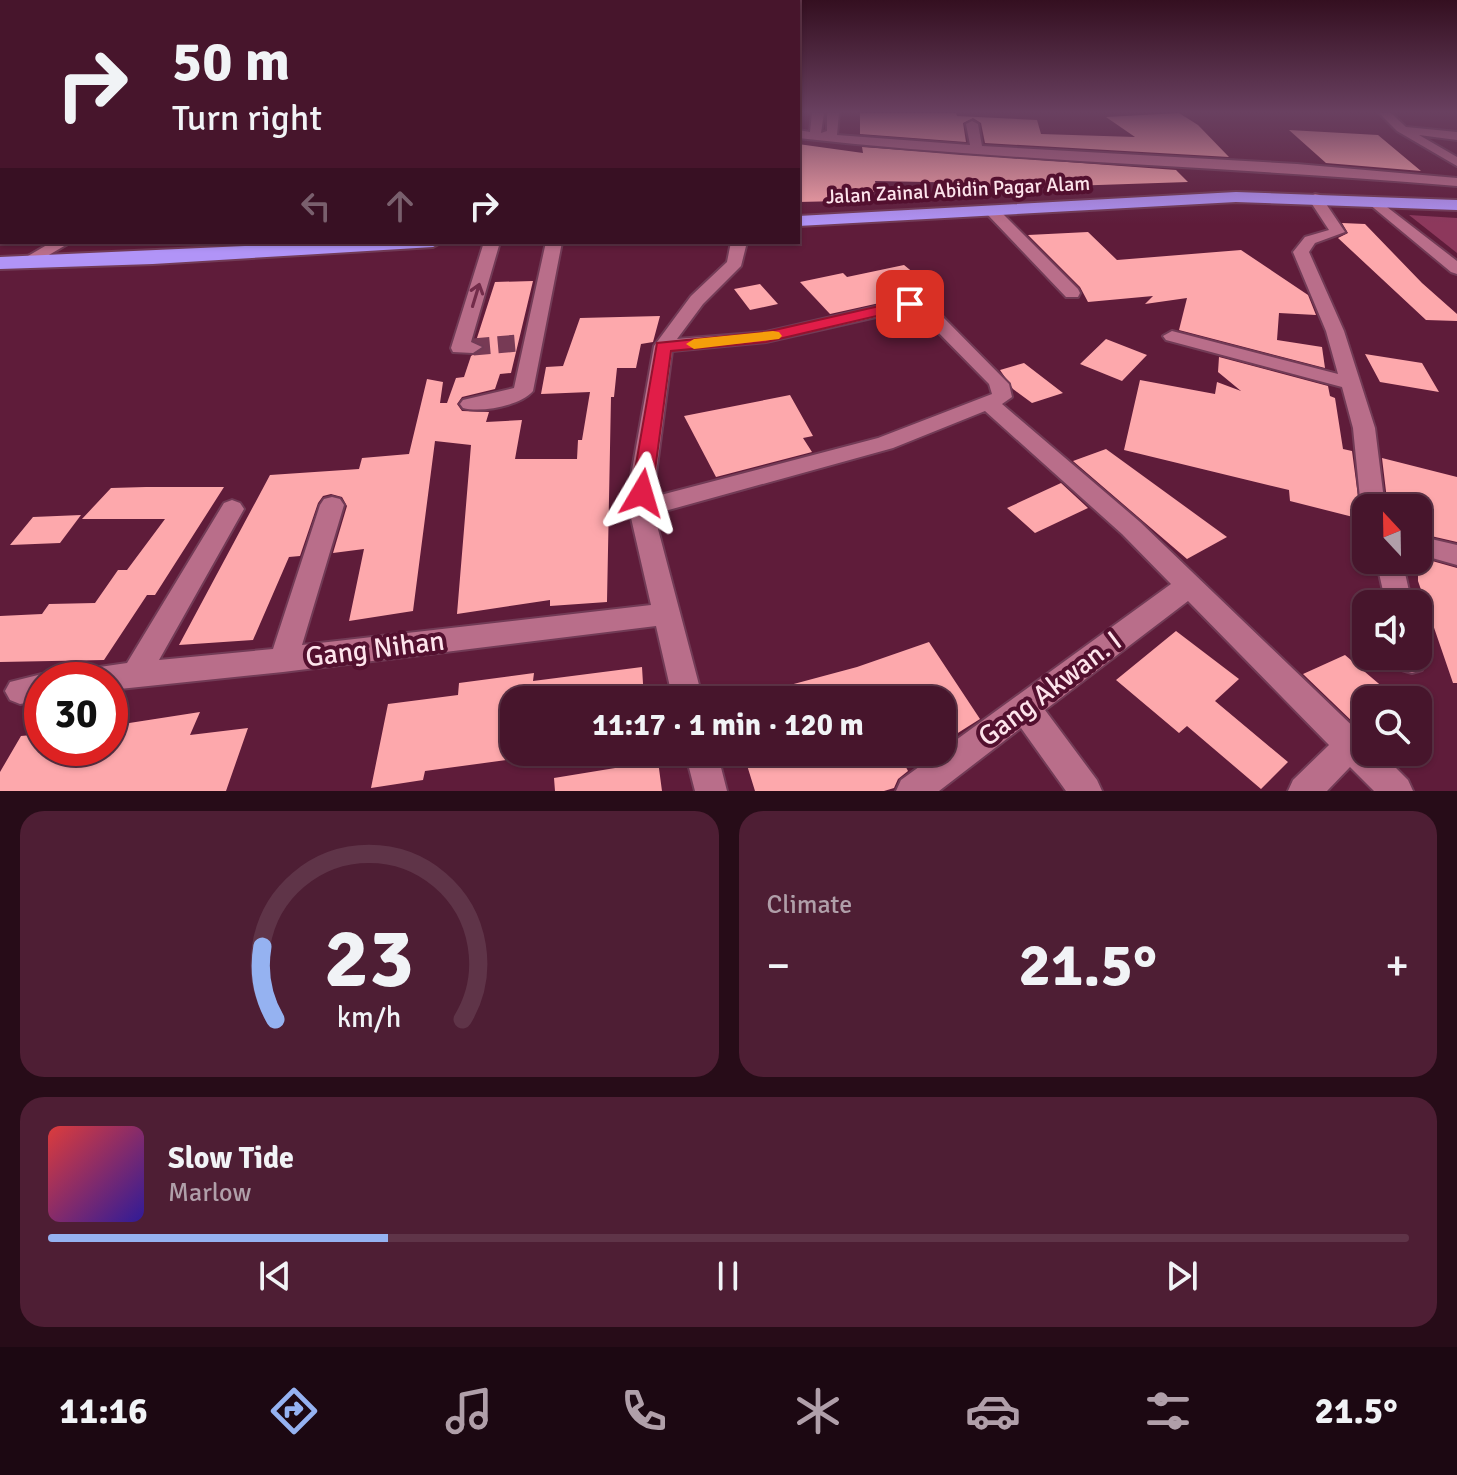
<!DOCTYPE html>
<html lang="en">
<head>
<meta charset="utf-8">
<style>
	body { margin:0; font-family:Signika,sans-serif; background:#4e1e34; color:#f1f3f6; height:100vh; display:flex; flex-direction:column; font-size:30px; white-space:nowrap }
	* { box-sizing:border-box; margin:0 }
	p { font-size:26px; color:#b09fa9 }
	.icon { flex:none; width:44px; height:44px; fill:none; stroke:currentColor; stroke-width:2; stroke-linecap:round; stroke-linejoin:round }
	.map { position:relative; height:791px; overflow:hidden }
	.panel { display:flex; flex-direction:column; gap:20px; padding:20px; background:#270c18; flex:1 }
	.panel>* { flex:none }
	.top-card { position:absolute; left:0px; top:0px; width:800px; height:244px; box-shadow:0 2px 6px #0004,0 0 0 2px #5f3448; background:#47152c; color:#f1f3f6; overflow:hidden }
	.needle { width:52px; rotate:338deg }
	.buttons { position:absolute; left:1352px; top:494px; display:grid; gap:16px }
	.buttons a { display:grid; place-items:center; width:80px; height:80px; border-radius:16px; background:#47152c; box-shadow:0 2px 6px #0004,0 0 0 2px #5f3448; font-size:40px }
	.speed { position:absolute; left:24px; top:662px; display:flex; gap:16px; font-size:40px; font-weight:700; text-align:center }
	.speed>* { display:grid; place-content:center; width:104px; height:104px; border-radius:50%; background:#47152c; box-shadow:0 2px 6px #0004,0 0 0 2px #5f3448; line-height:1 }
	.speed .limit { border:12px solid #d22; background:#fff; color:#111 }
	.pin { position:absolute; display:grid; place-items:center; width:68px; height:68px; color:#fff; margin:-34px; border-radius:16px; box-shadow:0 4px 12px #0006 }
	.me { position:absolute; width:88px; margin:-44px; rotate:7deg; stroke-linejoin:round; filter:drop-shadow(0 0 6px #0008) }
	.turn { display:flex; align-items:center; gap:28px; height:168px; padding:0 40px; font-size:36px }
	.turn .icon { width:104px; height:104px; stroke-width:2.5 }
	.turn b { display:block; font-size:56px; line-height:68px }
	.lanes { display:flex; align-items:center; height:76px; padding:0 40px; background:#0003; justify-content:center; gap:40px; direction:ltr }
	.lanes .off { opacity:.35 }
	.big { font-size:60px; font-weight:700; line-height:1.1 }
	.panel .tile { flex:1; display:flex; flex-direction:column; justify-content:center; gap:12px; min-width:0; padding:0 28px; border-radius:24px; background:#4e1e34 }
	.panel .dial { align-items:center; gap:0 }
	.dial svg { height:208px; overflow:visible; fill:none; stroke:#5f3448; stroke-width:7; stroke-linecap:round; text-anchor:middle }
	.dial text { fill:#f1f3f6; stroke:none }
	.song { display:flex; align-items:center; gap:24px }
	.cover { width:96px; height:96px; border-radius:12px; background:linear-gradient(135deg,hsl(0 70% 55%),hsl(250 70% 35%)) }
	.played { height:8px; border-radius:4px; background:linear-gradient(90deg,#95b2f1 25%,#5f3448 25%) }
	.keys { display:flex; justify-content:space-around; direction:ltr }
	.heat { display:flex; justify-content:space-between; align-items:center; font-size:44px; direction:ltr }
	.panel .tiles { flex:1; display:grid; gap:20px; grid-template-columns:1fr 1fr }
	.tile:last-child { grid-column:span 2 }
	.trip { position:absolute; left:500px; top:686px; width:456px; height:80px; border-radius:24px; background:#47152c; box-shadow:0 2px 6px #0004,0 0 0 2px #5f3448; font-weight:700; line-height:80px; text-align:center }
	.menu { display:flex; height:128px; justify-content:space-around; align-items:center; background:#1c0812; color:#b09fa9 }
	.menu .icon { width:56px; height:56px }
	.menu .current { color:#95b2f1 }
	.menu b { font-size:36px; color:#f1f3f6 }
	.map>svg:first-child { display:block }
	.green { fill:#8d385c }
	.building { fill:#fda8ac }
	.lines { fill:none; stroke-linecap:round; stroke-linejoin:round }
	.minor-tunnel { stroke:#773a55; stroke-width:17; stroke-dasharray:17 8; stroke-linecap:butt }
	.minor-casing { stroke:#723b56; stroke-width:4 }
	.highway-casing { stroke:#723b56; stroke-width:4 }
	.minor { fill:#b96e8a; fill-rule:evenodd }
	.highway { fill:#b194f7; fill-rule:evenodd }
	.oneway { stroke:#722c4a }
	.route { fill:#e11d48; stroke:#92132f; stroke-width:2 }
	.slow { fill:#f59e0b }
	.labels { text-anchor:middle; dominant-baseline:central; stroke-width:8; stroke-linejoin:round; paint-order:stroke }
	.far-street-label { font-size:20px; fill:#fde3eb; stroke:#53102f }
	.near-street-label { font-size:28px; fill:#fde3eb; stroke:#53102f }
</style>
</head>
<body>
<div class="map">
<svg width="1457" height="791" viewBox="0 0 1457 791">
	<rect width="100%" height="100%" fill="#5f1c3a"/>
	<path class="green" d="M1409,215L1457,218V253Z"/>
	<path class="building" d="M860,113H956L957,116L1037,120L1041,134L1135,137L1106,117L1179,113L1198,125L1229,157L985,143L981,123L973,118L963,123L966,142L860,134Z
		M1289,130L1378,135L1421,171L1326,163Z
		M798,144L863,153L862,147L1176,170L1188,182L981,189L979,183L875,181L877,192L837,191L841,201L798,202Z
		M1342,223L1365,224L1422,283L1457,314V321L1426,320L1338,238L1348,233Z
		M1088,232L1117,260L1241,250L1308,295L1316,315L1279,313L1277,340L1322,347L1325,368L1179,330L1187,298L1145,304L1153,296L1088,302L1080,287L1028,235Z
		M904,265L930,286L906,292L911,296L830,314L800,282L843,273L847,277Z
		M533,281L511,373L500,374L495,389L462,397L457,404L462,411L489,412L486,422L522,420L515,459H577L578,440H582L590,392L541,394L546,367L563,366L580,318L660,316L653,342L641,344L636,368H617L614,397H611L607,602L550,606V600L457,614L471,445L435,441L413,611L349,621L364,549L333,553L347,506L342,497L331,494L323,496L318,503L300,556L289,557L253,640L179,645L270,475L359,469L362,458L409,454L427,379L443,382L440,403H447L456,378L464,377L471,356L485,348L476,341L495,282Z
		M760,284L778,304L750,310L734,289Z
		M1106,339L1147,355L1122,381L1080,364Z
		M1365,354L1422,363L1439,392L1380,382Z
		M1219,357L1328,386L1330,396L1335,398L1343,449L1352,451L1361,519L1290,501L1289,490L1124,450L1140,380L1215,394L1217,382L1241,391L1218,372Z
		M1024,363L1063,393L1032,403L1013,389L1000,370Z
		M790,395L813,436L803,438L812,452L716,477L684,416Z
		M1106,449L1227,537L1187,559L1073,461Z
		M1382,458L1457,477V542L1418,533V508H1388Z
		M1061,483L1088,508L1035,533L1007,508Z
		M146,487H224L155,595H147L104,660L0,662V616L42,614L49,604L95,603L118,570H127L165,519H82L111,488Z
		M81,515L60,543L10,545L33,517Z
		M1418,557L1457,568V683H1453L1418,581Z
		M1176,631L1239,679L1215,701L1288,762L1261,789L1187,726L1179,733L1116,680Z
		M929,642L980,719L942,743V700H761L760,693L857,667Z
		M1345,655L1398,700H1366V721L1357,726L1303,674Z
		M642,667L644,700H514V759L425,771L423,780L371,788L388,704L458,695L459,683L534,673L533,681Z
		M200,712L190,735L248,728L226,791H0V772L21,736L42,734V748H110V726Z
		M782,752H898L908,771L898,779L894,788L884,791H755L746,762Z
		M658,761L662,791H555L554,778Z"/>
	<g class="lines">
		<path class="minor-tunnel" d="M473,347L518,343"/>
		<g class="minor-casing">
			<path id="minor" d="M812,113H824L821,133L827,131V113H839L837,135L970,145L966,124L972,121L978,124L982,146L1297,164L1457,178V186C1238,167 1015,162 798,138V130L810,132Z
				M1379,113H1391L1406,127L1457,132V140L1419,135L1457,157V166L1397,131Z
				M1315,194L1320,195L1345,232L1315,243L1309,252L1344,331L1375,428L1385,508H1366V514L1361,508L1353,428L1342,387L1166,340L1163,336L1172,331L1338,374L1326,331L1293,252L1305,237L1329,230L1308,198Z
				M1374,197L1457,261V274L1451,272L1369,204L1367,201Z
				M992,207L997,208L1078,289L1080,293L1078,297H1066L987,214V208Z
				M52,242H71L30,266H18L16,263Z
				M484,242H500L471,342L482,347L473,353L453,352L451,348Z
				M546,242H562L533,391C520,406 481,413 463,408L460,404L463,400L514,388Z
				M731,242H747L741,266L703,304L677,339L766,332L910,299L941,315L1009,384L1012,397L1002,404L1140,522L1366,739V752H1380L1408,780L1413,791H1374L1350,767L1327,791H1288L1293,780L1329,745L1188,601L1045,710L1097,780L1102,791H1066L1021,728L939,791H896L901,780L1171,584L1122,534L985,411L893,448L654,514L703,700H673L656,626L283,672L110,690V680H68L72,671L127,663L224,503L232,500L240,503L244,509L159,660L273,649L320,505L324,499L332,497L340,499L344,505L302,645L651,605L629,509L631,476L654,346L691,296L727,262ZM907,310L929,323L989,384L992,394L878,438L653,497L672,351L766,342Z
				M1418,536L1457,545V565L1418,554Z
				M1376,560H1402L1412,604H1386Z
				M1418,646L1426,661L1422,670L1412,673L1402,670L1397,656H1418Z
				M42,674L53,680H42V700L20,704L10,700L5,691L10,682Z
				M685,752H717L727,791H695Z"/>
		</g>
		<g class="highway-casing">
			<path id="highway" d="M1236,192L1457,200V210L1236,202L798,226V216Z
				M336,242H442L433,247L153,264L0,269V257Z"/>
		</g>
		<use href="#minor" class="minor"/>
		<use href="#highway" class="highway"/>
	</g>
	<defs><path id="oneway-shaft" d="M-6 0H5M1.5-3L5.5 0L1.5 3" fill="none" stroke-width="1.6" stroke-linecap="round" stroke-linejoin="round" transform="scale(2)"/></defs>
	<use class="oneway" href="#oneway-shaft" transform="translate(476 295) rotate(-73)"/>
	<linearGradient id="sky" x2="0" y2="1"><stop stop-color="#340f20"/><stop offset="0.5" stop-color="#694060"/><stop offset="1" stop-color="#694060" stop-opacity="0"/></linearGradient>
	<rect width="1457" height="224" fill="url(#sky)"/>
	<path class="route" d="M910,299L915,301V307L766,342L671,351L652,493L649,498H634L631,493L657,343L766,332Z"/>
	<path class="slow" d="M773,331L779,332L782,336L779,339L694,349L686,344L694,339Z"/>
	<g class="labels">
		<g class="far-street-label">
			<text transform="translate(958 190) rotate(-3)">Jalan Zainal Abidin Pagar Alam</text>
		</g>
		<g class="near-street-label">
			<text transform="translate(375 649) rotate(-7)">Gang Nihan</text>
			<text transform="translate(1050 689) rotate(-37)">Gang Akwan. I</text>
		</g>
	</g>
</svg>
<div class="buttons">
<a><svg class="needle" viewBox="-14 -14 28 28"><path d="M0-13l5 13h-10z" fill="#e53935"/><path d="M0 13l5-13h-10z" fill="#b09fa9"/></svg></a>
<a><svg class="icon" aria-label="sound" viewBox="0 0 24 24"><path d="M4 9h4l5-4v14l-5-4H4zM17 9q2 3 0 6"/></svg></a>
<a><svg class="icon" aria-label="search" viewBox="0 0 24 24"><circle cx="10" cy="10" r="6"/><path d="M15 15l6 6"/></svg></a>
</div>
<div class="speed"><div class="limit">30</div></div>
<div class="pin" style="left:910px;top:304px;background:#d93025"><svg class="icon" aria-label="arrive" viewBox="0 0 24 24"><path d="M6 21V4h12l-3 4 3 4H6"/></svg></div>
<svg class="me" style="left:642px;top:493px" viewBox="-20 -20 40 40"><path d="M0-17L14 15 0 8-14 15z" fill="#e11d48" stroke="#fff" stroke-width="4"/></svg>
<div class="trip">11:17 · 1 min · 120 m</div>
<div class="top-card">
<div class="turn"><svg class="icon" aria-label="right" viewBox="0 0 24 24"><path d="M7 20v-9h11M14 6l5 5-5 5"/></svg><div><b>50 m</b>Turn right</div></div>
<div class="lanes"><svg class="icon off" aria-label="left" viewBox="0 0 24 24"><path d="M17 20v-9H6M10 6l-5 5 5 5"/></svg><svg class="icon off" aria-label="ahead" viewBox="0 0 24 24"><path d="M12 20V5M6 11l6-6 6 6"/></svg><svg class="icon" aria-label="right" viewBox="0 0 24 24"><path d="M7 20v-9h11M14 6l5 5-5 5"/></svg></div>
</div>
</div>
<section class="panel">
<div class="tiles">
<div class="tile dial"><svg viewBox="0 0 100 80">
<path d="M14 69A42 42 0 1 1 86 69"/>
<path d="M14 69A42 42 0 0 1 9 41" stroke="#95b2f1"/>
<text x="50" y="56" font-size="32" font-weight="700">23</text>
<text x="50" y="72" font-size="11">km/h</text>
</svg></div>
<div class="tile"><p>Climate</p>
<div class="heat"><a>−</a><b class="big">21.5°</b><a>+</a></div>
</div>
<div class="tile">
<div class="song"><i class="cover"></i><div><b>Slow Tide</b><p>Marlow</p></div></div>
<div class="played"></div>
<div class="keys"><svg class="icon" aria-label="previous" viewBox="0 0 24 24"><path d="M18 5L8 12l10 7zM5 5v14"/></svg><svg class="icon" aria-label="pause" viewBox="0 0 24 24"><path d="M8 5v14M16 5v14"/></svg><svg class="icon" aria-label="next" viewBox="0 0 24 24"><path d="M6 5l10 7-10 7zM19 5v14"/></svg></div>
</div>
</div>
</section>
<nav class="menu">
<b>11:16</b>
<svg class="icon current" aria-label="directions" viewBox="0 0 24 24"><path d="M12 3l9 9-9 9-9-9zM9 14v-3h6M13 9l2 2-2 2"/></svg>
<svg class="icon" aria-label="music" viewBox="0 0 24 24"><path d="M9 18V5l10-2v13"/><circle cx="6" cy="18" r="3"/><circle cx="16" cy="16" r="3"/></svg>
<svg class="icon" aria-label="phone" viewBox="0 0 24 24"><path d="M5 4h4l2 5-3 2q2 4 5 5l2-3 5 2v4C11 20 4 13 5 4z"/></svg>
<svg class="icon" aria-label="climate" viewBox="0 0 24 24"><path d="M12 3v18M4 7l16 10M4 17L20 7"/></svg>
<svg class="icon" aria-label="car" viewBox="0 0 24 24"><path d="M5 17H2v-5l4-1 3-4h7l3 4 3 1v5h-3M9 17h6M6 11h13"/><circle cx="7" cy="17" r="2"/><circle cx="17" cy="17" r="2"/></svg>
<svg class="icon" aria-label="filters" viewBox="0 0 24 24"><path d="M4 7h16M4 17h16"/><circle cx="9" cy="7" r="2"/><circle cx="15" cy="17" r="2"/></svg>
<b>21.5°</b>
</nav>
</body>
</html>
